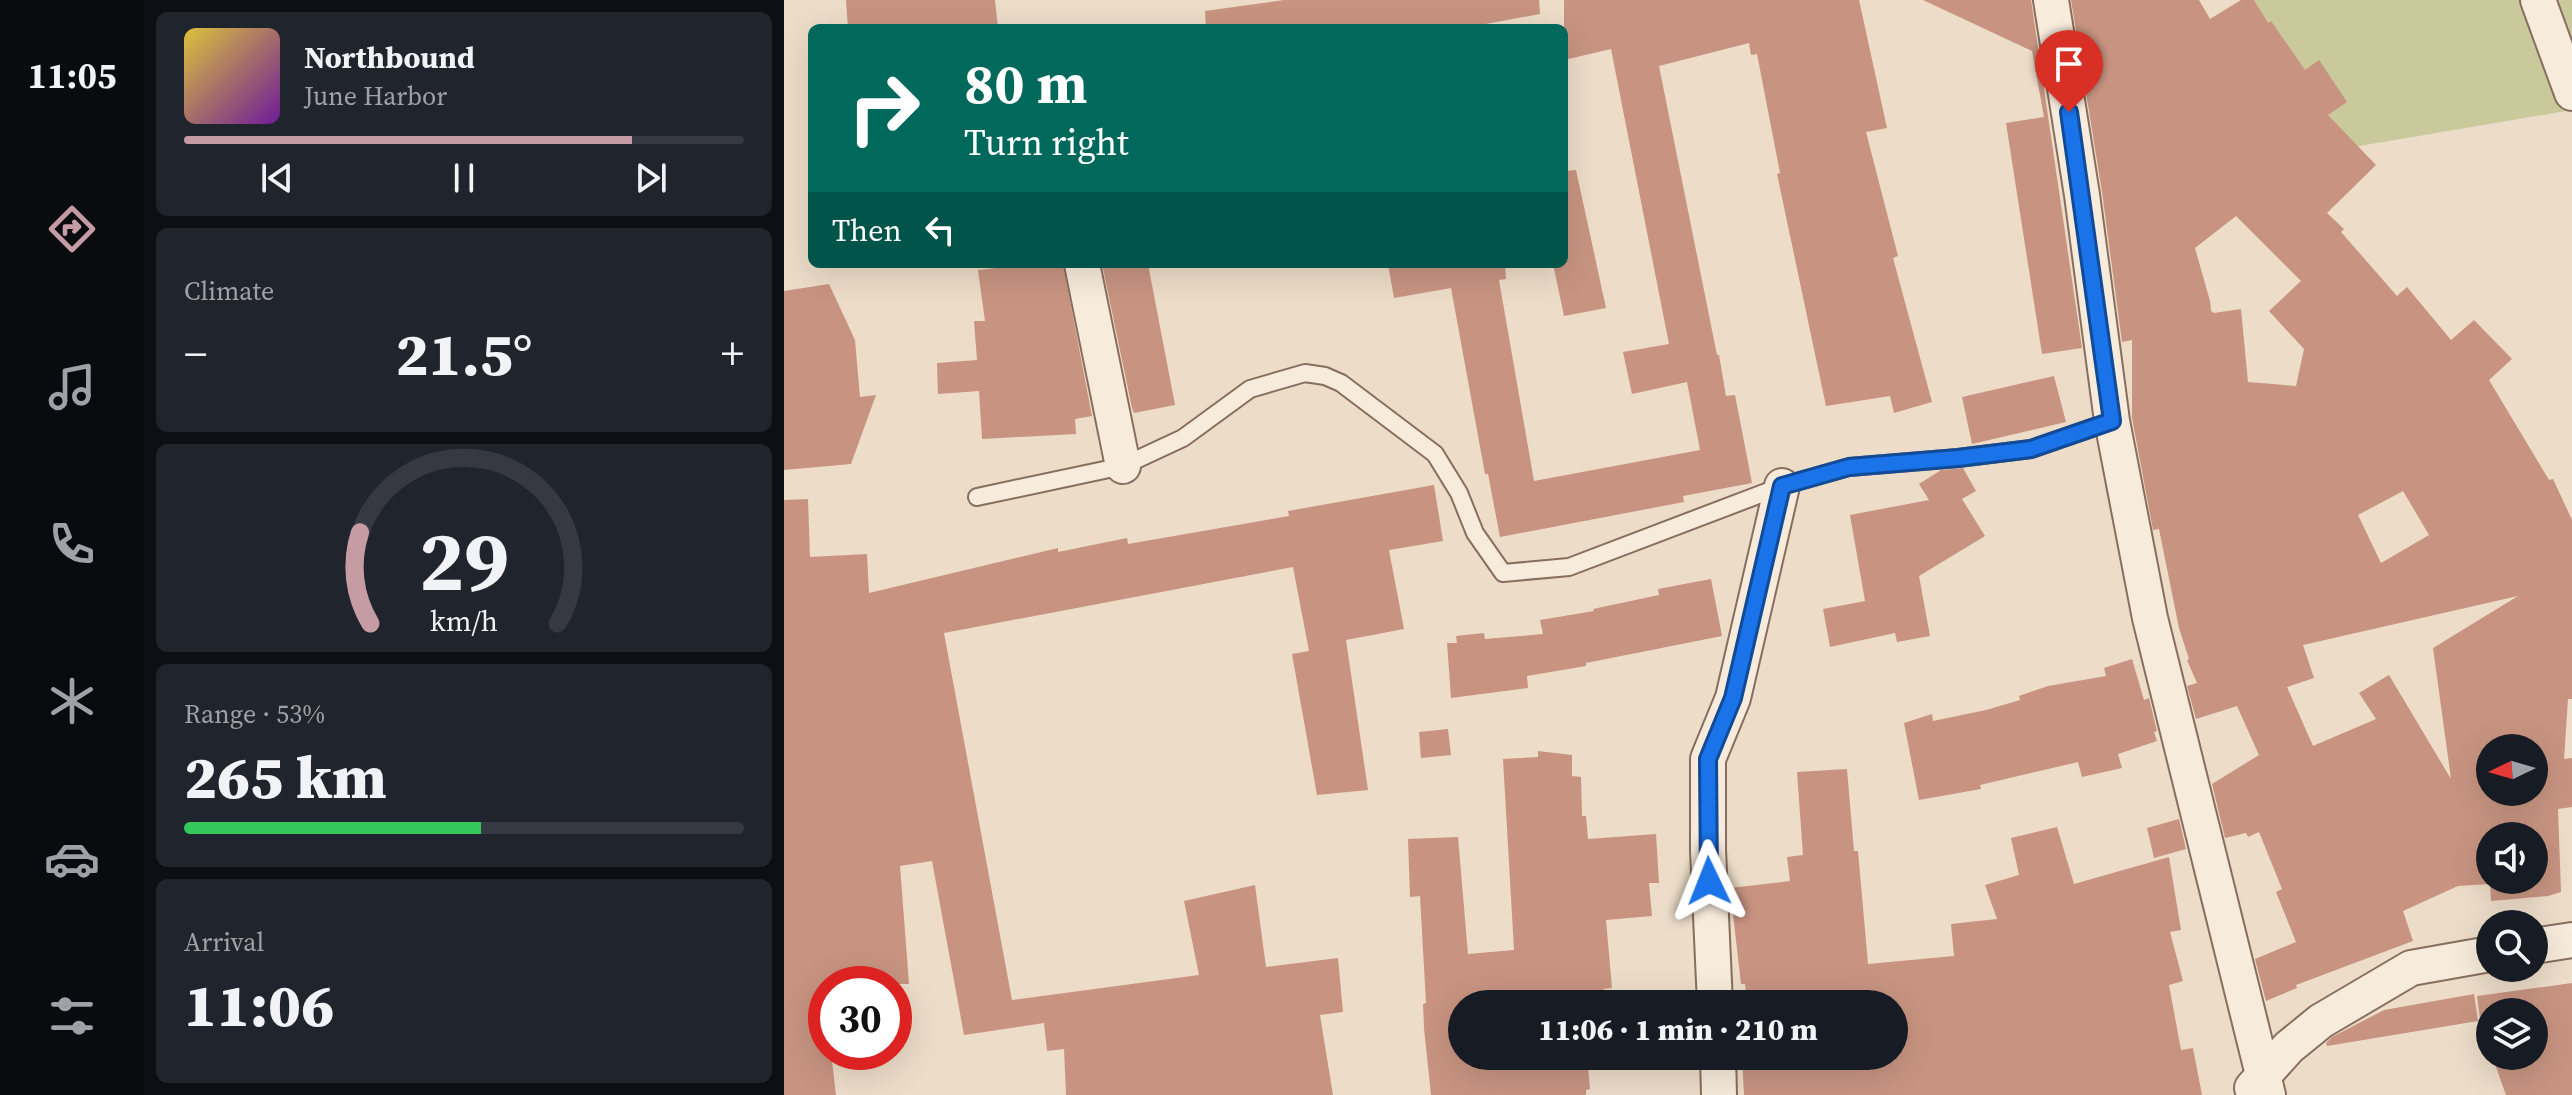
<!DOCTYPE html>
<html lang="en">
<head>
<meta charset="utf-8">
<style>
	body { margin:0; font-family:"Source Serif 4",serif; background:#20242c; color:#f1f3f6; height:100vh; display:flex; flex-direction:column; font-size:30px; white-space:nowrap }
	* { box-sizing:border-box; margin:0 }
	p { font-size:26px; color:#9ea1a6 }
	.icon { flex:none; width:44px; height:44px; fill:none; stroke:currentColor; stroke-width:2; stroke-linecap:round; stroke-linejoin:round }
	.map { position:relative; flex:1; overflow:hidden }
	.sheet { display:flex; flex-direction:column; gap:12px; padding:12px; background:#0d0f14; width:640px }
	.sheet>* { flex:none }
	.guide { position:absolute; left:24px; top:24px; width:760px; height:244px; border-radius:12px; box-shadow:0 8px 32px #0002; background:#00695c; color:#fff; overflow:hidden }
	.needle { width:52px; rotate:265deg }
	.tools { position:absolute; left:1692px; top:734px; display:grid; gap:16px }
	.tools a { display:grid; place-items:center; width:72px; height:72px; border-radius:50%; background:#171b24; box-shadow:0 8px 32px #0002; font-size:40px }
	.speed { position:absolute; left:24px; top:966px; display:flex; gap:16px; font-size:40px; font-weight:700; text-align:center }
	.speed>* { display:grid; place-content:center; width:104px; height:104px; border-radius:50%; background:#171b24; box-shadow:0 8px 32px #0002; line-height:1 }
	.speed .limit { border:12px solid #d22; background:#fff; color:#111 }
	.pin { position:absolute; display:grid; place-items:center; width:68px; height:68px; color:#fff; margin:-82px -34px; border-radius:50% 50% 50% 0; rotate:-45deg; box-shadow:0 0 8px #0007 }
	.pin .icon { rotate:45deg }
	.me { position:absolute; width:88px; margin:-44px; rotate:358deg; stroke-linejoin:round; filter:drop-shadow(0 0 6px #0008) }
	.turn { display:flex; align-items:center; gap:28px; height:168px; padding:0 24px; font-size:36px }
	.turn .icon { width:104px; height:104px; stroke-width:2.5 }
	.turn b { display:block; font-size:56px; line-height:68px }
	.then { display:flex; align-items:center; height:76px; padding:0 24px; background:#0003; gap:16px; font-size:30px }
	.big { font-size:60px; font-weight:800; line-height:1.1 }
	.sheet .card { flex:1; display:flex; flex-direction:column; justify-content:center; gap:12px; min-width:0; padding:0 28px; border-radius:12px; background:#20242c }
	.sheet .dial { align-items:center; gap:0 }
	.dial svg { height:208px; overflow:visible; fill:none; stroke:#363941; stroke-width:7; stroke-linecap:round; text-anchor:middle }
	.dial text { fill:#f1f3f6; stroke:none }
	.song { display:flex; align-items:center; gap:24px }
	.cover { width:96px; height:96px; border-radius:12px; background:linear-gradient(135deg,hsl(50 70% 55%),hsl(280 70% 35%)) }
	.played { height:8px; border-radius:4px; background:linear-gradient(90deg,#c69ca4 80%,#363941 80%) }
	.keys { display:flex; justify-content:space-around; direction:ltr }
	.heat { display:flex; justify-content:space-between; align-items:center; font-size:44px; direction:ltr }
	.charge { height:12px; border-radius:6px; background:linear-gradient(90deg,#34c759 53%,#363941 0) }
	.trip { position:absolute; left:664px; top:990px; width:460px; height:80px; border-radius:40px; background:#171b24; box-shadow:0 8px 32px #0002; font-weight:800; line-height:80px; text-align:center }
	main { display:flex; flex:1; min-height:0 }
	.dock { display:flex; flex-direction:column; width:144px; justify-content:space-around; align-items:center; background:#090b0e; color:#9ea1a6 }
	.dock .icon { width:56px; height:56px }
	.dock .current { color:#c69ca4 }
	.dock b { font-size:36px; color:#f1f3f6 }
	.map>svg:first-child { display:block }
	.green { fill:#cac99c }
	.building { fill:#c89481; fill-rule:evenodd }
	.lines { fill:none; stroke-linecap:round; stroke-linejoin:round }
	.lane-casing { stroke:#876e5e; stroke-width:20 }
	.street-casing { stroke:#876e5e; stroke-width:38 }
	.lane { stroke:#f7ebdb; stroke-width:16 }
	.street { stroke:#f7ebdb; stroke-width:34 }
	.route-casing { stroke:#114b97; stroke-width:20 }
	.route { stroke:#1a73e8; stroke-width:14 }
</style>
</head>
<body>
<main>
<nav class="dock">
<b>11:05</b>
<svg class="icon current" aria-label="directions" viewBox="0 0 24 24"><path d="M12 3l9 9-9 9-9-9zM9 14v-3h6M13 9l2 2-2 2"/></svg>
<svg class="icon" aria-label="music" viewBox="0 0 24 24"><path d="M9 18V5l10-2v13"/><circle cx="6" cy="18" r="3"/><circle cx="16" cy="16" r="3"/></svg>
<svg class="icon" aria-label="phone" viewBox="0 0 24 24"><path d="M5 4h4l2 5-3 2q2 4 5 5l2-3 5 2v4C11 20 4 13 5 4z"/></svg>
<svg class="icon" aria-label="climate" viewBox="0 0 24 24"><path d="M12 3v18M4 7l16 10M4 17L20 7"/></svg>
<svg class="icon" aria-label="car" viewBox="0 0 24 24"><path d="M5 17H2v-5l4-1 3-4h7l3 4 3 1v5h-3M9 17h6M6 11h13"/><circle cx="7" cy="17" r="2"/><circle cx="17" cy="17" r="2"/></svg>
<svg class="icon" aria-label="filters" viewBox="0 0 24 24"><path d="M4 7h16M4 17h16"/><circle cx="9" cy="7" r="2"/><circle cx="15" cy="17" r="2"/></svg>
</nav>
<section class="sheet">
<div class="card">
<div class="song"><i class="cover"></i><div><b>Northbound</b><p>June Harbor</p></div></div>
<div class="played"></div>
<div class="keys"><svg class="icon" aria-label="previous" viewBox="0 0 24 24"><path d="M18 5L8 12l10 7zM5 5v14"/></svg><svg class="icon" aria-label="pause" viewBox="0 0 24 24"><path d="M8 5v14M16 5v14"/></svg><svg class="icon" aria-label="next" viewBox="0 0 24 24"><path d="M6 5l10 7-10 7zM19 5v14"/></svg></div>
</div>
<div class="card"><p>Climate</p>
<div class="heat"><a>−</a><b class="big">21.5°</b><a>+</a></div>
</div>
<div class="card dial"><svg viewBox="0 0 100 80">
<path d="M14 69A42 42 0 1 1 86 69"/>
<path d="M14 69A42 42 0 0 1 10 34" stroke="#c69ca4"/>
<text x="50" y="56" font-size="32" font-weight="700">29</text>
<text x="50" y="72" font-size="11">km/h</text>
</svg></div>
<div class="card"><p>Range · 53%</p><b class="big">265 km</b><div class="charge"></div></div>
<div class="card"><p>Arrival</p><b class="big">11:06</b></div>
</section>
<div class="map">
<svg width="1788" height="1095" viewBox="0 0 1788 1095">
	<rect width="100%" height="100%" fill="#ecdcc8"/>
	<path class="green" d="M1468,0H1788V110L1481,162Z"/>
	<path class="building" d="M62,0H211L214,28H64Z
		M500,0H755L756,14L680,28H422L421,11Z
		M780,0H1075L1103,128L1082,132L1114,256L1109,258L1148,402L1110,413L1106,396L1042,406L993,174L996,173L973,54L967,55L965,43L875,66L933,355H935L942,396L951,395L968,483L899,496L900,502L716,537L704,474H701L667,288L610,298L604,264H721L722,279L715,280L750,481L916,450L903,382L848,394L839,352L885,344L827,49L780,60Z
		M1139,0H1247L1298,348L1258,354L1222,123L1260,117L1248,51Z
		M1287,0H1415L1426,19L1457,0H1470L1484,23L1487,21L1521,70L1535,60L1563,102L1544,115L1592,165L1543,213L1560,229L1557,232L1613,296L1623,287L1667,340L1690,320L1728,359L1705,380L1765,480L1769,479L1788,520V699H1784L1780,759L1788,758V807L1774,809L1777,892L1764,896L1707,901L1706,884L1674,886L1619,911L1629,941L1512,985L1513,988L1482,1001L1471,959L1512,942L1492,892L1498,889L1475,832L1464,837L1462,833L1441,838L1428,784L1475,755L1453,706L1412,719L1403,686L1413,683L1403,660L1405,659L1395,628L1375,529L1369,530L1348,418V340L1338,342L1318,192ZM1452,216L1517,281L1485,311L1520,349L1512,386L1464,382L1457,309L1430,313L1427,311L1426,301L1411,248ZM1619,491L1645,535L1597,563L1574,515ZM1734,596L1649,648L1667,779L1605,675L1575,693L1592,719L1529,746L1503,687L1530,678L1519,645ZM1706,748H1750V792H1706ZM1706,836H1750V880H1706Z
		M792,170L822,308L780,316L769,264H780V171Z
		M248,264H279L308,416L291,419L292,434L198,439L195,391L154,394L153,363L193,360L190,321H201L194,270Z
		M318,264H364L391,405L350,413L348,408Z
		M45,284L71,340L76,397L92,395L67,464L0,470V291Z
		M1270,376L1282,422L1188,444L1178,397Z
		M1179,468L1192,491L1178,499L1201,536L1135,576L1146,636L1113,642L1111,633L1046,647L1039,609L1081,601L1066,515L1145,500L1135,484L1157,470Z
		M650,485L659,541L605,550L620,629L562,640L584,790L533,795L508,654L525,651L509,567L160,633L228,1000L415,975L400,901L471,885L482,967L554,958L559,1012L536,1015L549,1095H282L280,1049L263,1051L260,1023L180,1035L148,861L116,866L125,984H42V1052H47L52,1095H0V500L24,499L26,557L83,554L85,593L274,548V552L343,538L344,544L505,516L504,511Z
		M927,579L938,636L802,663V666L743,676L744,688L667,698L663,643H673L672,636L700,633L701,639L759,634L756,620L810,611L809,609L875,595L874,589Z
		M1348,659L1360,700L1365,698L1373,731L1370,732L1373,741L1334,754L1338,768L1298,777L1294,762L1196,785L1197,789L1135,800L1120,723L1148,714L1149,721L1202,710L1236,700L1235,696L1264,686L1322,676L1320,668Z
		M664,729L667,755L637,758L635,732Z
		M754,751L788,755V776L797,777L798,816H802L804,839L872,834L875,883H865L868,916L822,920L828,988L820,989L821,1004H678V1056H803L806,1089L802,1090V1095H647L640,1028L639,1004L642,1003L636,896L626,897L624,839L674,837L684,954L730,950L719,759L754,757Z
		M1063,769L1070,851H1074L1084,964L1170,956L1167,924L1213,919L1201,885L1235,875L1227,838L1273,827L1290,884L1385,857L1397,930L1386,932L1399,981L1385,985L1397,1050L1409,1048L1418,1095H960L958,1056H1110V1004L963,1002L961,984H957L946,888L1006,881L1003,857L1019,855L1013,772Z
		M1395,819L1402,849L1370,858L1363,828Z
		M1788,983V1095H1722L1708,1056H1750V1012H1706V1049L1700,1050L1693,996Z
		M1690,994L1694,1021L1543,1046L1542,1043L1548,1037L1600,1010Z"/>
	<g class="lines">
		<g class="lane-casing">
			<path id="lane" d="M193,497L339,466L399,438L466,389L521,373L541,376L557,383L651,454L675,493L691,533L719,573L785,567L998,486L1065,467L1174,458L1247,449L1328,421"/>
		</g>
		<g class="street-casing">
			<path id="street" d="M1267,0L1298,195L1328,421L1366,618L1484,1095
				M1754,0L1788,93
				M298,264L339,466
				M1750,946L1788,940
				M931,1004L924,850V759L949,698L998,486
				M934,1056L935,1095
				M1468,1088L1505,1047L1537,1021L1627,968L1706,954"/>
		</g>
		<use href="#lane" class="lane"/>
		<use href="#street" class="street"/>
	</g>
	<g class="lines">
		<g class="route-casing">
			<path id="route" d="M925,881L924,759L949,698L998,486L1065,467L1174,458L1247,449L1328,421L1285,112"/>
		</g>
		<use href="#route" class="route"/>
	</g>
</svg>
<div class="tools">
<a><svg class="needle" viewBox="-14 -14 28 28"><path d="M0-13l5 13h-10z" fill="#e53935"/><path d="M0 13l5-13h-10z" fill="#9ea1a6"/></svg></a>
<a><svg class="icon" aria-label="sound" viewBox="0 0 24 24"><path d="M4 9h4l5-4v14l-5-4H4zM17 9q2 3 0 6"/></svg></a>
<a><svg class="icon" aria-label="search" viewBox="0 0 24 24"><circle cx="10" cy="10" r="6"/><path d="M15 15l6 6"/></svg></a>
<a><svg class="icon" aria-label="layers" viewBox="0 0 24 24"><path d="M12 4l9 5-9 5-9-5zM3 14l9 5 9-5"/></svg></a>
</div>
<div class="speed"><div class="limit">30</div></div>
<div class="pin" style="left:1285px;top:112px;background:#d93025"><svg class="icon" aria-label="arrive" viewBox="0 0 24 24"><path d="M6 21V4h12l-3 4 3 4H6"/></svg></div>
<svg class="me" style="left:925px;top:881px" viewBox="-20 -20 40 40"><path d="M0-17L14 15 0 8-14 15z" fill="#1a73e8" stroke="#fff" stroke-width="4"/></svg>
<div class="trip">11:06 · 1 min · 210 m</div>
<div class="guide">
<div class="turn"><svg class="icon" aria-label="right" viewBox="0 0 24 24"><path d="M7 20v-9h11M14 6l5 5-5 5"/></svg><div><b>80 m</b>Turn right</div></div>
<div class="then">Then<svg class="icon" aria-label="left" viewBox="0 0 24 24"><path d="M17 20v-9H6M10 6l-5 5 5 5"/></svg></div>
</div>
</div>
</main>
</body>
</html>
